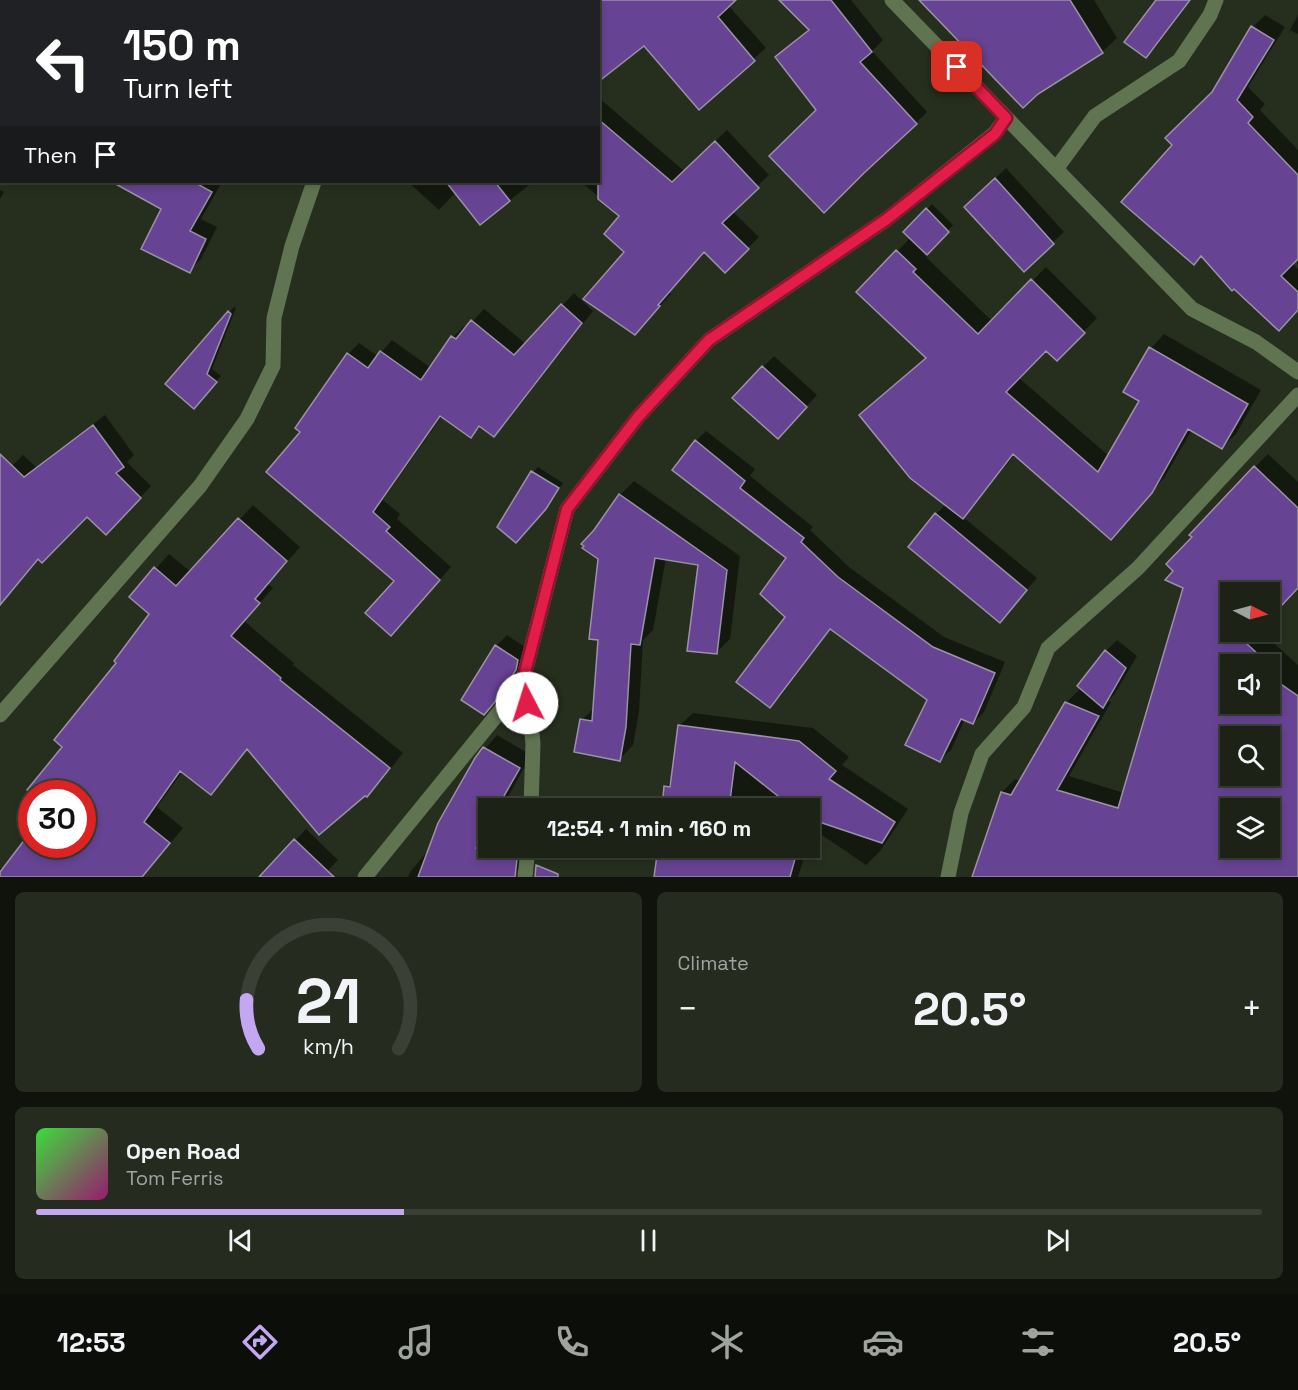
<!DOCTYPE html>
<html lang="en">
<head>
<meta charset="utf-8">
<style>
	body { margin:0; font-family:"Space Grotesk",sans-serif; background:#252b1f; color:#f1f3f6; height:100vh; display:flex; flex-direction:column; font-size:22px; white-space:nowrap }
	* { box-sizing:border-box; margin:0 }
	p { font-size:20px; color:#a0a4a1 }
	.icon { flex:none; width:33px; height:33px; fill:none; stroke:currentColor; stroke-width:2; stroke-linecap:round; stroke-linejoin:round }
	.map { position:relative; height:877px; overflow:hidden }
	.drawer { display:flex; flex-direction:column; gap:15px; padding:15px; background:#0f130c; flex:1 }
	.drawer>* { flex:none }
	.banner { position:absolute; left:0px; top:0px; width:600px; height:183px; box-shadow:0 3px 9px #0003,0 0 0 2px #3a4035; background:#202124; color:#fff; overflow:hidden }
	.needle { width:39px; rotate:96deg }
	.buttons { position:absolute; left:1220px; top:582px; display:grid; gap:12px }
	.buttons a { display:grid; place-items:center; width:60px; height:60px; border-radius:0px; background:#1c2316; box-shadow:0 3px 9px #0003,0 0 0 2px #3a4035; font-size:30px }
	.speed { position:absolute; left:18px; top:780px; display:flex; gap:12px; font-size:30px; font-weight:700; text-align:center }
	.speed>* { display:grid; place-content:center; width:78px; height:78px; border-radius:50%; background:#1c2316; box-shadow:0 3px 9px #0003,0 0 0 2px #3a4035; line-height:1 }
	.speed .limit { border:9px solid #d22; background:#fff; color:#111 }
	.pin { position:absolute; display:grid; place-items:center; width:51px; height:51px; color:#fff; margin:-26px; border-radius:12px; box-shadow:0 3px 9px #0006 }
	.me { position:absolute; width:66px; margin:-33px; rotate:355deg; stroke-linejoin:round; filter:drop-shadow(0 0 4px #0008) }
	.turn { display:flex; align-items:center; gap:21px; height:126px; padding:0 24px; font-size:27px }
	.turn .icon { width:78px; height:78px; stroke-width:2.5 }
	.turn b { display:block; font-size:42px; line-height:51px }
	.then { display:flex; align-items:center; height:57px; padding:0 24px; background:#0003; gap:12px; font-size:22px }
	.big { font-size:45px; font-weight:800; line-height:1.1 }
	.drawer .card { flex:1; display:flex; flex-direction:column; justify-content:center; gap:9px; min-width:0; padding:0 21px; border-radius:9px; background:#252b1f }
	.drawer .dial { align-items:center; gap:0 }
	.dial svg { height:156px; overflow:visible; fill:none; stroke:#3a4035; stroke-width:7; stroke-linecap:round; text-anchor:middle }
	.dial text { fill:#f1f3f6; stroke:none }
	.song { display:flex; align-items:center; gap:18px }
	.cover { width:72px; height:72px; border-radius:9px; background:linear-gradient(135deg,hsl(120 70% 55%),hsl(320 70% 35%)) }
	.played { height:6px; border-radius:3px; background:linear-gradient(90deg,#c4a7f1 30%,#3a4035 30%) }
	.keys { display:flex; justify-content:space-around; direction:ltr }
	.heat { display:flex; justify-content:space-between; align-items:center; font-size:33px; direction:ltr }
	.drawer .tiles { flex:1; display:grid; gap:15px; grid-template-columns:1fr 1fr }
	.card:last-child { grid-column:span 2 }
	.trip { position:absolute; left:478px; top:798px; width:342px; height:60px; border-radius:0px; background:#1c2316; box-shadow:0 3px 9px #0003,0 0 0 2px #3a4035; font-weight:800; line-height:60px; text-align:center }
	.dock { display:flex; height:96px; justify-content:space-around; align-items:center; background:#0b0e09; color:#a0a4a1 }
	.dock .icon { width:42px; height:42px }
	.dock .active { color:#c4a7f1 }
	.dock b { font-size:27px; color:#f1f3f6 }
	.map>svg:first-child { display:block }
	.shadow { fill:#0007; fill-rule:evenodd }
	.building { fill:#674393; stroke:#9a92a7; stroke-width:1.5; fill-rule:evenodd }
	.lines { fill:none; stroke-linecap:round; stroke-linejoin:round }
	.minor { stroke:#607452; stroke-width:15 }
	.route-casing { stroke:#92132f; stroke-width:15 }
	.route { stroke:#e11d48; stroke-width:10 }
</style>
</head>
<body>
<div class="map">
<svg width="1298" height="877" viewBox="0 0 1298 877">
	<rect width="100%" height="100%" fill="#262f1e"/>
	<path class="shadow" d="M0,0H62L2,2L0,102Z
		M121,0H309L120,2Z
		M566,0H734L728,5L766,48L699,108L644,44L598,2H564Z
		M781,0H851L883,40L872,51L927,112L916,123L818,110L777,57L810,28Z
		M921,0H1094L1117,38L1102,52Z
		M1158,0H1191L1157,46L1146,57Z
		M1265,15L1285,27L1248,87L1265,104L1260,110L1298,150V257L1292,263L1298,269V309L1174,145L1213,93L1253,27Z
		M1298,15V34L1290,30Z
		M598,97L684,171L727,130L769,175L732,211L759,237L725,271L705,251L669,292L671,294L635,333L621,216L581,182H598Z
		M1006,168L1064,232L1024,270L977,196Z
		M139,182H222L201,219L217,227L201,259L189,271L163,208L133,192Z
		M408,182H533L481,223L456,192L439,210Z
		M0,190L4,192L0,199Z
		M932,204L953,225L927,253L929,255L926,257L992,321L1046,267L1097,318L1057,359L1047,349L1019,378L1109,456L1141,400L1125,391L1151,348L1164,334L1261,390L1236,434L1222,447L1192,430L1164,478L1111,538L1015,454L976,503L963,517L1037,578L1000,621L936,514L946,504L861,415L927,357L858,292L911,237L905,232Z
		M574,293L593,311L505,424L494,435L481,426L470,436L442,416L383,500L400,514L397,519L451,567L403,622L396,580L302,432L348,354L359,343L378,356L392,340L431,368L453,337L464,326L467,327L484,309L526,344Z
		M234,307L236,308L212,369L221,376L194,406L229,312Z
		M774,356L817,395L789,426L763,367Z
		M105,415L134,455L127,462L151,486L117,522L87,515L39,558L0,603V478L23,455L36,467Z
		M706,431L755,469L750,476L813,527L810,530L849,567L944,637L1005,662L984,712L973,723L965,719L951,750L940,760L929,700L831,628L781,696L770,706L787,617L788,558L696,441Z
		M1268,454L1298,482V587L1269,618V592H1230V632H1261L1298,665V877H981L1002,792L1015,779L1021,781L1066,703L1081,688L1106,651L1117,640L1137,656L1114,695L1108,701L1111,702L1069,776L1124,793L1255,467ZM1230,664H1269V704H1230ZM1230,736H1269V776H1230ZM1230,808H1269V848H1230Z
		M538,467L563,483L551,501L521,536L499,527L533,472Z
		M634,481L740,556L730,639L716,653L700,563L666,558L653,630L643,640L639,712L633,745L620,759L582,720L594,708L599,639L600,559L595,531L620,495Z
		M253,505L300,547L268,584L273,588L244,621L294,663L293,665L403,753L381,781L367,795L248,748L224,779L210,793L183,771L157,807L183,828L142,877H0V868L3,870L32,844H82V794L64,747L151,614L131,597L169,554L191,572Z
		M507,635L528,649L526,658L510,684L484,713L496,646Z
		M693,713L813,728L849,757L842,765L908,809L880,851L866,865L813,829L810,837V808H663L666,787L672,781L679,726Z
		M497,735L531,755L502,808H489V848H526L518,870L511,877H408L410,872L430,848L476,759Z
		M306,829L338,860L322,877H261Z
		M659,848H807L798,877H655Z"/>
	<path class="building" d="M598,0H736L718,17L755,61L699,110L644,46L598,82Z
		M779,0H831L872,52L860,62L917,124L864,173L824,213L769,156L816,110L775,57L809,30Z
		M919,0H1070L1103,53L1038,94L1023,108Z
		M1156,0H1190L1146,58L1124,42Z
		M1251,26L1274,40L1237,100L1253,117L1248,123L1298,175V259L1281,276L1298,292V310L1279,331L1234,289L1232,291L1201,256L1194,265L1121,202L1172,145L1165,138L1212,92Z
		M598,119L672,182L715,141L759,188L722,223L749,249L725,273L704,252L658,305L660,306L635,335L583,299L624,252L604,234L619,216L598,199Z
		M995,178L1054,244L1024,272L964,207Z
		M112,182H194L212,192L190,231L206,239L190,273L141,249L161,209Z
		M446,182H495L510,201L480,225Z
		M926,208L949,232L927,255L903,232Z
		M896,250L916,269L913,272L978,334L1031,279L1085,333L1057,361L1046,351L1006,392L1098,472L1139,401L1123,392L1149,347L1248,404L1222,449L1188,429L1152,493L1111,540L1013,454L963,519L910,478L859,415L926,358L856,292Z
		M561,304L582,323L494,437L479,426L471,438L440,416L373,512L390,527L386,531L440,580L391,636L365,613L394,581L266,472L300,432L295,428L347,353L368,368L380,351L421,380L451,336L456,339L471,320L514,355Z
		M228,311L231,314L207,374L217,382L194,409L165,384Z
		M762,366L807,407L778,439L732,398Z
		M93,425L124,467L116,473L141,498L106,535L87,517L42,563L38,559L0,605V454L24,477Z
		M695,440L745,481L740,488L804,538L801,542L838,577L933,647L995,673L973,724L961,719L940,762L905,745L927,700L830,629L770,708L736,682L785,617L760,594L786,558L672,470Z
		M1254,466L1298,508V588L1269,619V592H1230V632H1257L1246,643L1271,666L1269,668V664H1230V704H1269V676L1298,696V877H972L1001,792L1011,795L1065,702L1099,716L1057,790L1118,808L1183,588L1165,580L1173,571L1166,564L1192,537L1189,535ZM1230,736H1269V776H1230ZM1230,808H1269V848H1230Z
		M531,471L559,488L546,509L516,543L497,527Z
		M619,494L727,570L717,654L687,651L698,565L655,558L640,645L631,644L626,727L620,761L574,752L580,719L592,721L598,640L589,639L598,559L582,548L584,546L581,544L594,530Z
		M935,513L1027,590L1000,623L908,547Z
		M238,518L287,561L255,599L260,603L231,636L281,678L280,680L390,768L367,797L365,796L319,835L247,749L211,795L180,771L144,822L170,843L142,877H0V872L32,830V844H82V794H32L27,790L62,747L54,740L116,663L114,661L149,614L129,597L154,567L176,586Z
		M495,645L518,660L516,670L499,697L484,715L461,700Z
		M1105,650L1126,668L1103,708L1077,686Z
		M678,725L799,741L836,771L829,779L895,822L882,843L810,819V808H793L735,762L729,808H662L664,786L670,787Z
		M483,747L520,768L497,808H489V824L476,848H487L517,859L515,877H418L438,823L475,758Z
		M294,839L334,877H259Z
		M658,848H798L790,877H654Z
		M536,865L558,874V877H535Z"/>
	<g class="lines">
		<path class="minor" d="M190,0L193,2
			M892,0L1192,309L1256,342L1298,372
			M414,2L416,0
			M1056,169L1095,116L1179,61L1210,15L1216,0
			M522,684L531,723L533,744L531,808
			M0,715L200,486L247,419L273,366L274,318L292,246L314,182
			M365,877L522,684L567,509L638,417L709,340L887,219L995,133L1006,118
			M525,877L528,848
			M948,877L961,813L982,754L1024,707L1048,648L1138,568L1298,395"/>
	</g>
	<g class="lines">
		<g class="route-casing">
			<path id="route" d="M527,703L522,684L567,509L638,417L709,340L887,219L995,134L1006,118L957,67"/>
		</g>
		<use href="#route" class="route"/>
	</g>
</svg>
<div class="buttons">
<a><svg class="needle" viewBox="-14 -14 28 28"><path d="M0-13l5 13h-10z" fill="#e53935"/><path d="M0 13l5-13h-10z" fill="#a0a4a1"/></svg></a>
<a><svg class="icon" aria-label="sound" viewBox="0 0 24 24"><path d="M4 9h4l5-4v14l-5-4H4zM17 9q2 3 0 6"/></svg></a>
<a><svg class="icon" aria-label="search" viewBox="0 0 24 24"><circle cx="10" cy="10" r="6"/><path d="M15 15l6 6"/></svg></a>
<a><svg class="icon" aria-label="layers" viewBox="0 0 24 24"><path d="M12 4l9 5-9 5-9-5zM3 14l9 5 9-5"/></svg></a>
</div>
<div class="speed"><div class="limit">30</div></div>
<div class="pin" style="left:957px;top:67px;background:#d93025"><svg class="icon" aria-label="arrive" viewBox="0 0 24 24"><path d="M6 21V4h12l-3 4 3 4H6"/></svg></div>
<svg class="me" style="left:527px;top:703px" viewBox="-20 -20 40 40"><circle r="19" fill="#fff"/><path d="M0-13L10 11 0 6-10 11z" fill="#e11d48"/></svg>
<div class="trip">12:54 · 1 min · 160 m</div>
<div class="banner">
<div class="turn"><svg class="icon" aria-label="left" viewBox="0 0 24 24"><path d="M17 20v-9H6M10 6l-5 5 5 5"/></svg><div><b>150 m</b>Turn left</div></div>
<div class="then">Then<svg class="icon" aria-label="arrive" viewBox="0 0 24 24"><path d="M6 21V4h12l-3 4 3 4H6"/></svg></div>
</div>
</div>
<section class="drawer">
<div class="tiles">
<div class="card dial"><svg viewBox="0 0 100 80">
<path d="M14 69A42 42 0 1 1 86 69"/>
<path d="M14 69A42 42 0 0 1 8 44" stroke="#c4a7f1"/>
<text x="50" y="56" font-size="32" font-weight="700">21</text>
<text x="50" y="72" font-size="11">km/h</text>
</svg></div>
<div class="card"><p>Climate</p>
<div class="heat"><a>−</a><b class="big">20.5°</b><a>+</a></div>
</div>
<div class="card">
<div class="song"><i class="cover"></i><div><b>Open Road</b><p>Tom Ferris</p></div></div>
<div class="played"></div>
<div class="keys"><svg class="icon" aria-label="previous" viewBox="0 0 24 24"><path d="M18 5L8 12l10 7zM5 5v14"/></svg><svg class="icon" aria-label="pause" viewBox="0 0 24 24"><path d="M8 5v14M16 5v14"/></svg><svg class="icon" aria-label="next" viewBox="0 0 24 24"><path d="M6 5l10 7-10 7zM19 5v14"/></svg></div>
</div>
</div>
</section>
<nav class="dock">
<b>12:53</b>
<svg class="icon active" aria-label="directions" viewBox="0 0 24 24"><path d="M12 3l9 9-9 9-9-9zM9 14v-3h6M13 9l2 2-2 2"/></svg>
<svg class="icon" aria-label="music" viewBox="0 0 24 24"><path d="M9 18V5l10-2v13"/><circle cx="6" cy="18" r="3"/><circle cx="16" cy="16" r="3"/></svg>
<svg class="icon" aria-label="phone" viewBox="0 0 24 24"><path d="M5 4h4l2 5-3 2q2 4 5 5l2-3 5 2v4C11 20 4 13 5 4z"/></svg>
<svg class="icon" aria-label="climate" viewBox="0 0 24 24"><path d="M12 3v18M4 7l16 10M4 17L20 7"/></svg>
<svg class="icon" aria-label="car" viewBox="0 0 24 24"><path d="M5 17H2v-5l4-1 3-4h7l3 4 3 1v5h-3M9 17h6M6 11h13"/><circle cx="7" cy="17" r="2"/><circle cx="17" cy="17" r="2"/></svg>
<svg class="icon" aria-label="filters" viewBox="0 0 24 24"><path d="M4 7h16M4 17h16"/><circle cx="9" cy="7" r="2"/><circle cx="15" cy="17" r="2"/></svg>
<b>20.5°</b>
</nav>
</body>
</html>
